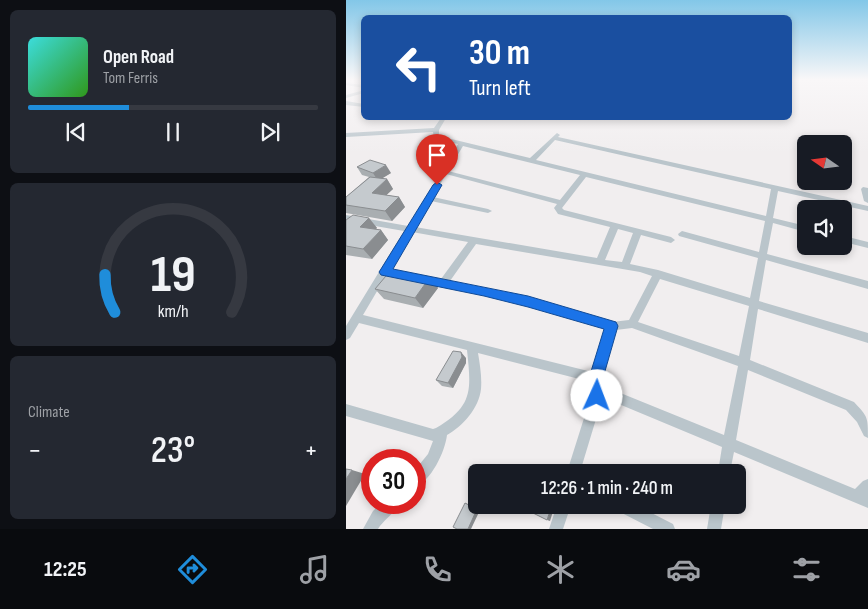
<!DOCTYPE html>
<html lang="en">
<head>
<meta charset="utf-8">
<style>
	body { margin:0; font-family:"Sofia Sans Condensed",sans-serif; background:#242831; color:#f1f3f6; height:100vh; display:flex; flex-direction:column; font-size:19px; white-space:nowrap }
	* { box-sizing:border-box; margin:0 }
	p { font-size:16px; color:#9ea1a6 }
	.icon { flex:none; width:28px; height:28px; fill:none; stroke:currentColor; stroke-width:2; stroke-linecap:round; stroke-linejoin:round }
	.map { position:relative; flex:1; overflow:hidden }
	.details { display:flex; flex-direction:column; gap:10px; padding:10px; background:#0d0f14; width:346px }
	.details>* { flex:none }
	.hud { position:absolute; left:15px; top:15px; width:431px; height:105px; border-radius:8px; box-shadow:0 2px 8px #0003; background:#1a4fa0; color:#fff; overflow:hidden }
	.needle { width:32px; rotate:284deg }
	.tools { position:absolute; left:451px; top:135px; display:grid; gap:10px }
	.tools a { display:grid; place-items:center; width:55px; height:55px; border-radius:8px; background:#171b24; box-shadow:0 2px 8px #0003; font-size:25px }
	.speed { position:absolute; left:15px; top:449px; display:flex; gap:10px; font-size:25px; font-weight:700; text-align:center }
	.speed>* { display:grid; place-content:center; width:65px; height:65px; border-radius:50%; background:#171b24; box-shadow:0 2px 8px #0003; line-height:1 }
	.speed .limit { border:8px solid #d22; background:#fff; color:#111 }
	.pin { position:absolute; display:grid; place-items:center; width:42px; height:42px; color:#fff; margin:-51px -21px; border-radius:50% 50% 50% 0; rotate:-45deg; box-shadow:0 0 5px #0007 }
	.pin .icon { rotate:45deg }
	.me { position:absolute; width:55px; margin:-28px; rotate:2deg; stroke-linejoin:round; filter:drop-shadow(0 0 4px #0008) }
	.turn { display:flex; align-items:center; gap:18px; height:105px; padding:0 25px; font-size:22px }
	.turn .icon { width:65px; height:65px; stroke-width:2.5 }
	.turn b { display:block; font-size:35px; line-height:42px }
	.big { font-size:38px; font-weight:600; line-height:1.1 }
	.details .widget { flex:1; display:flex; flex-direction:column; justify-content:center; gap:8px; min-width:0; padding:0 18px; border-radius:8px; background:#242831 }
	.details .dial { align-items:center; gap:0 }
	.dial svg { height:130px; overflow:visible; fill:none; stroke:#363941; stroke-width:7; stroke-linecap:round; text-anchor:middle }
	.dial text { fill:#f1f3f6; stroke:none }
	.song { display:flex; align-items:center; gap:15px }
	.cover { width:60px; height:60px; border-radius:8px; background:linear-gradient(135deg,hsl(180 70% 55%),hsl(110 70% 35%)) }
	.played { height:5px; border-radius:2px; background:linear-gradient(90deg,#1f8dda 35%,#363941 35%) }
	.keys { display:flex; justify-content:space-around; direction:ltr }
	.heat { display:flex; justify-content:space-between; align-items:center; font-size:28px; direction:ltr }
	.trip { position:absolute; left:122px; top:464px; width:278px; height:50px; border-radius:8px; background:#171b24; box-shadow:0 2px 8px #0003; font-weight:600; line-height:50px; text-align:center }
	.tabs { display:flex; height:80px; justify-content:space-around; align-items:center; background:#090b0e; color:#9ea1a6 }
	.tabs .icon { width:35px; height:35px }
	.tabs .current { color:#1f8dda }
	.tabs b { font-size:22px; color:#f1f3f6 }
	main { display:flex; flex:1; min-height:0 }
	.map>svg:first-child { display:block }
	.lines { fill:none; stroke-linecap:round; stroke-linejoin:round }
	.minor { fill:#bac5cb; fill-rule:evenodd }
	.wall { fill:#a9aeb1 }
	.shaded-wall { fill:#8a8d90 }
	.building { fill:#c5cace; stroke:#8a8d90 }
	.route { fill:#1a73e8; stroke:#114b97 }
</style>
</head>
<body>
<main>
<section class="details">
<div class="widget">
<div class="song"><i class="cover"></i><div><b>Open Road</b><p>Tom Ferris</p></div></div>
<div class="played"></div>
<div class="keys"><svg class="icon" aria-label="previous" viewBox="0 0 24 24"><path d="M18 5L8 12l10 7zM5 5v14"/></svg><svg class="icon" aria-label="pause" viewBox="0 0 24 24"><path d="M8 5v14M16 5v14"/></svg><svg class="icon" aria-label="next" viewBox="0 0 24 24"><path d="M6 5l10 7-10 7zM19 5v14"/></svg></div>
</div>
<div class="widget dial"><svg viewBox="0 0 100 80">
<path d="M14 69A42 42 0 1 1 86 69"/>
<path d="M14 69A42 42 0 0 1 8 46" stroke="#1f8dda"/>
<text x="50" y="56" font-size="32" font-weight="700">19</text>
<text x="50" y="72" font-size="11">km/h</text>
</svg></div>
<div class="widget"><p>Climate</p>
<div class="heat"><a>−</a><b class="big">23°</b><a>+</a></div>
</div>
</section>
<div class="map">
<svg width="522" height="529" viewBox="0 0 522 529">
	<rect width="100%" height="100%" fill="#f1eeef"/>
	<g class="lines">
		<path class="minor" d="M0,83L18,85V88L0,85Z
			M18,90V93L0,98V95Z
			M0,101L18,104V107L0,105Z
			M95,118H100L93,130V136L184,158L211,133L214,135L212,137L522,206V211L432,191L427,218L460,226V232L427,223L421,254L522,281V289L420,260L413,301L522,333V343L412,309L404,360L508,402C522,417 522,417 522,438L518,436L511,422L500,410L402,370L390,440L509,489L517,481L522,479V508L388,452L384,472H372L376,447L268,402L266,398L268,394L272,392L378,435L392,366L286,328L270,330L256,378L257,396L234,472H221L245,396V382L132,353C134,365 136,377 135,389C133,408 117,426 101,435C99,452 85,481 69,487V470L82,454L87,441L0,416V404L87,429L90,428C128,406 125,389 121,350L13,323L4,338L0,340V326L58,231L0,221V215L62,226L112,144L88,138L87,132L0,137V133L88,128ZM209,140L425,189L420,216L190,160ZM117,146L234,175L214,200L102,171ZM100,174L211,204L208,208L212,214L264,227L251,258L69,227L85,201L142,213L146,211L142,209L87,197ZM240,177L419,221L413,252L336,231L332,234L333,236L412,258L404,298L312,270L284,264L295,235L325,243L329,240L325,237L218,210L216,208ZM272,229L287,233L276,262L259,260ZM66,232L122,242L95,279L76,275L73,276L71,279L73,282L182,305L260,329L246,372L17,315ZM130,244L294,272L306,276L283,320L266,322L182,297L104,281ZM314,279L403,306L393,356L292,322Z
			M517,187L522,188V203L518,201L515,189Z
			M498,236L522,242V248L498,242Z
			M36,502H54C50,513 38,519 32,529H17L27,511Z
			M211,505H225L217,529H203Z
			M268,505H290L327,524L329,529H307L270,510Z
			M365,505H379L375,529H361Z"/>
	</g>
	<path class="wall" d="M11,167L45,173L36,178L41,179L47,189L40,195L53,197L59,207L46,221L0,213V197L23,177L16,175Z
		M23,218L31,228L29,229L35,230L42,240L26,259L0,255V220Z
		M84,277L92,288L77,308L38,299L29,289Z
		M120,358V363L107,388L96,386L90,380Z"/>
	<path class="shaded-wall" d="M40,165L45,173L32,181L27,173Z
		M41,179L47,189L32,203L26,193Z
		M53,197L59,207L46,221L39,211Z
		M23,218L31,228L22,237L14,227Z
		M35,230L42,240L26,259L17,249Z
		M84,277L92,288L77,308L69,298Z
		M115,352L120,358V363L107,388L102,383Z
		M6,470L19,474L0,506V479Z
		M119,503L134,510L125,529H122Z
		M206,505H209L204,521L201,520Z"/>
	<path class="building" d="M24,160L40,165L27,173L11,167Z
		M24,177L41,179L26,193L53,197L39,211L0,205V197Z
		M7,215L23,218L14,227L35,230L17,249L0,246V220Z
		M45,270L84,277L69,298L29,289Z
		M107,351L115,352L116,357L102,383L90,380Z
		M0,469L6,470L0,479Z
		M119,503L131,509L122,529H111L107,527Z
		M181,505H206L201,520L179,509Z"/>
	<linearGradient id="sky" x2="0" y2="1"><stop stop-color="#83c7e8"/><stop offset="0.52" stop-color="#f9f7f8"/><stop offset="1" stop-color="#f9f7f8" stop-opacity="0"/></linearGradient>
	<rect width="522" height="153" fill="url(#sky)"/>
	<path class="route" d="M91,182L96,185L47,269L182,296L270,322L272,326L257,378L259,396L257,401L251,404L246,401L243,378L258,329L182,307L138,296L35,275L33,272L35,269L87,185Z"/>
</svg>
<div class="tools">
<a><svg class="needle" viewBox="-14 -14 28 28"><path d="M0-13l5 13h-10z" fill="#e53935"/><path d="M0 13l5-13h-10z" fill="#9ea1a6"/></svg></a>
<a><svg class="icon" aria-label="sound" viewBox="0 0 24 24"><path d="M4 9h4l5-4v14l-5-4H4zM17 9q2 3 0 6"/></svg></a>
</div>
<div class="speed"><div class="limit">30</div></div>
<div class="pin" style="left:91px;top:185px;background:#d93025"><svg class="icon" aria-label="arrive" viewBox="0 0 24 24"><path d="M6 21V4h12l-3 4 3 4H6"/></svg></div>
<svg class="me" style="left:251px;top:396px" viewBox="-20 -20 40 40"><circle r="19" fill="#fff"/><path d="M0-13L10 11 0 6-10 11z" fill="#1a73e8"/></svg>
<div class="trip">12:26 · 1 min · 240 m</div>
<div class="hud">
<div class="turn"><svg class="icon" aria-label="left" viewBox="0 0 24 24"><path d="M17 20v-9H6M10 6l-5 5 5 5"/></svg><div><b>30 m</b>Turn left</div></div>
</div>
</div>
</main>
<nav class="tabs">
<b>12:25</b>
<svg class="icon current" aria-label="directions" viewBox="0 0 24 24"><path d="M12 3l9 9-9 9-9-9zM9 14v-3h6M13 9l2 2-2 2"/></svg>
<svg class="icon" aria-label="music" viewBox="0 0 24 24"><path d="M9 18V5l10-2v13"/><circle cx="6" cy="18" r="3"/><circle cx="16" cy="16" r="3"/></svg>
<svg class="icon" aria-label="phone" viewBox="0 0 24 24"><path d="M5 4h4l2 5-3 2q2 4 5 5l2-3 5 2v4C11 20 4 13 5 4z"/></svg>
<svg class="icon" aria-label="climate" viewBox="0 0 24 24"><path d="M12 3v18M4 7l16 10M4 17L20 7"/></svg>
<svg class="icon" aria-label="car" viewBox="0 0 24 24"><path d="M5 17H2v-5l4-1 3-4h7l3 4 3 1v5h-3M9 17h6M6 11h13"/><circle cx="7" cy="17" r="2"/><circle cx="17" cy="17" r="2"/></svg>
<svg class="icon" aria-label="filters" viewBox="0 0 24 24"><path d="M4 7h16M4 17h16"/><circle cx="9" cy="7" r="2"/><circle cx="15" cy="17" r="2"/></svg>
</nav>
</body>
</html>
